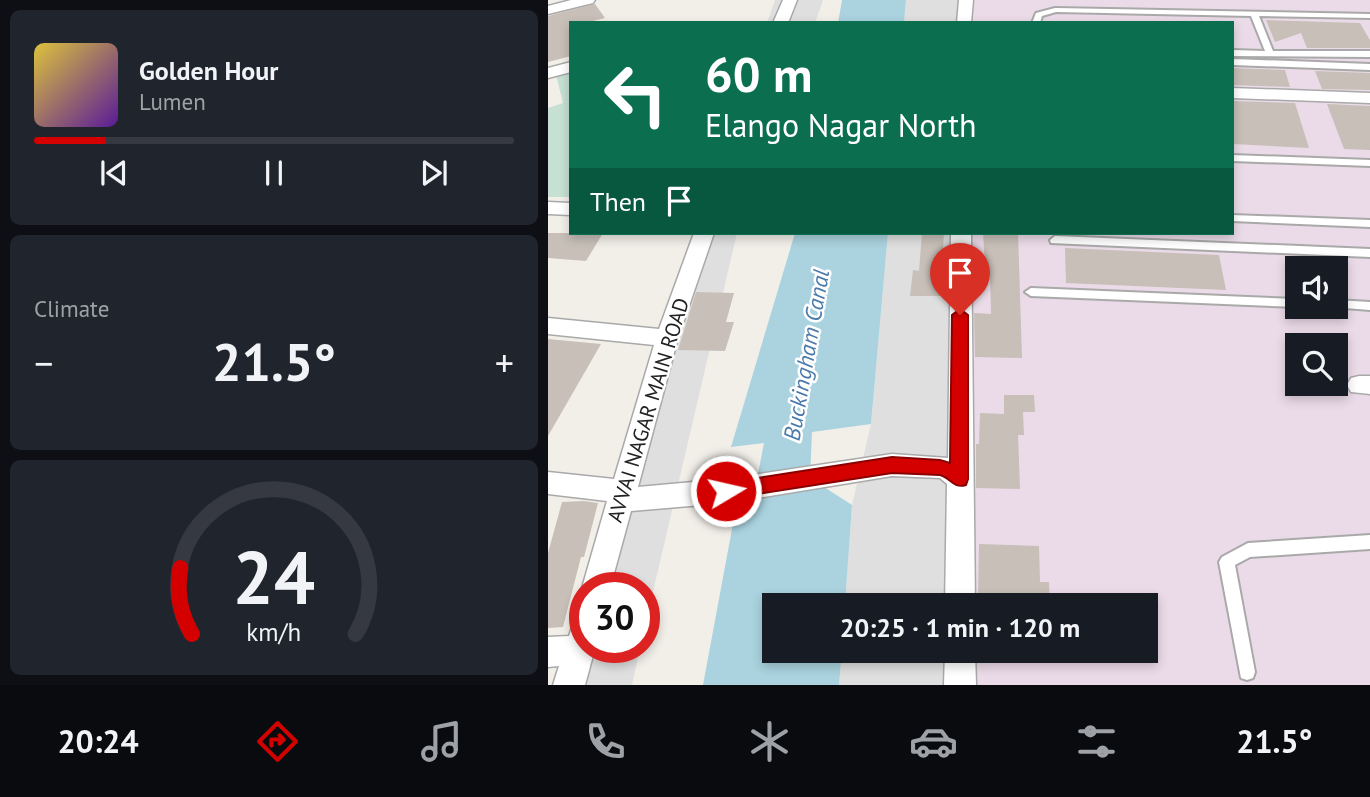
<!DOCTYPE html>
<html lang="en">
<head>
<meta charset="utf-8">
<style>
	body { margin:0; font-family:"PT Sans",sans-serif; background:#20242c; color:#f1f3f6; height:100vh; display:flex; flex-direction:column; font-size:26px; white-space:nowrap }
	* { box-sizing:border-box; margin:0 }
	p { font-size:23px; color:#9ea1a6 }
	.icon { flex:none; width:38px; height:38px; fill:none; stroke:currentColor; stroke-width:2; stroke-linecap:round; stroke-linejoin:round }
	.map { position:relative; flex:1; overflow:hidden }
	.drawer { display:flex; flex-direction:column; gap:10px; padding:10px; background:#0d0f14; width:548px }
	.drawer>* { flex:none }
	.banner { position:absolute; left:21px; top:21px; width:665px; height:214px; border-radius:0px; box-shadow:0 4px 10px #0003; background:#0b6e4f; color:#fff; overflow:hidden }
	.controls { position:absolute; left:737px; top:256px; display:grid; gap:14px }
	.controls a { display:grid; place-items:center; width:63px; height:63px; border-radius:0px; background:#171b24; box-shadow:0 4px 10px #0003; font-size:35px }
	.speed { position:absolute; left:21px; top:572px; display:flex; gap:14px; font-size:35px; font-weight:700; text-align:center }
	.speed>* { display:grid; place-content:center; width:91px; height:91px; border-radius:50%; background:#171b24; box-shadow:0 4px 10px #0003; line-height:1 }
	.speed .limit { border:10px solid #d22; background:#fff; color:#111 }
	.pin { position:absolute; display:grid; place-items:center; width:60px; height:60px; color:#fff; margin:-72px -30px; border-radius:50% 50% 50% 0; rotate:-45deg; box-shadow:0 0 7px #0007 }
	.pin .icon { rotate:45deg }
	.me { position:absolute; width:77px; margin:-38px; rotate:81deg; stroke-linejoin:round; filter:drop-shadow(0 0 5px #0008) }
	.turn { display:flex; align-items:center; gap:24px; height:147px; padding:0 21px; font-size:32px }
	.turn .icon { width:91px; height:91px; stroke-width:2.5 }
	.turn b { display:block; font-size:49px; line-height:60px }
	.then { display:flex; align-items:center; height:66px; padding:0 21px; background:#0003; gap:14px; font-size:26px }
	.big { font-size:52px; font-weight:700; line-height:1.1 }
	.drawer .tile { flex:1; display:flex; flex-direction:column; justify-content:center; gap:10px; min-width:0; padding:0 24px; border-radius:10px; background:#20242c }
	.drawer .dial { align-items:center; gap:0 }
	.dial svg { height:182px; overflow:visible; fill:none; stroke:#363941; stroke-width:7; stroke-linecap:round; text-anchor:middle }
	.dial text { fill:#f1f3f6; stroke:none }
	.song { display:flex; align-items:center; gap:21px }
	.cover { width:84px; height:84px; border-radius:10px; background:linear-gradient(135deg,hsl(50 70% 55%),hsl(270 70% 35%)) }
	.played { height:7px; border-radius:4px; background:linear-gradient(90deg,#d40000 15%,#363941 15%) }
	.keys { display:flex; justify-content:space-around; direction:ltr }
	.heat { display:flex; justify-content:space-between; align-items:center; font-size:38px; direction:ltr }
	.trip { position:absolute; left:214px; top:593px; width:396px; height:70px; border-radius:0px; background:#171b24; box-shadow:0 4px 10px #0003; font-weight:700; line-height:70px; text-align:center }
	.dock { display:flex; height:112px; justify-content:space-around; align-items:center; background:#090b0e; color:#9ea1a6 }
	.dock .icon { width:49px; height:49px }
	.dock .active { color:#d40000 }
	.dock b { font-size:32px; color:#f1f3f6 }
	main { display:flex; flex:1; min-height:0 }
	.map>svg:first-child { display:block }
	.residential { fill:#e0dfdf }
	.industrial { fill:#ebdbe8; fill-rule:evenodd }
	.wetland { fill:#c6e0d4 }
	.water { fill:#aad3df }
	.building { fill:#c7bfb8 }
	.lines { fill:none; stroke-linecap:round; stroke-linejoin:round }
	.service-casing { stroke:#a9a9a9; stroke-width:4 }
	.minor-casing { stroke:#a9a9a9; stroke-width:3 }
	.service { fill:#fff; fill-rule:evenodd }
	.minor { fill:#fff; fill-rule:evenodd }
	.route { fill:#d40000; stroke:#8a0000; stroke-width:2 }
	.labels { text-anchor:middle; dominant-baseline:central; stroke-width:5; stroke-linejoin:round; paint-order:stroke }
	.street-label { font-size:21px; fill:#222; stroke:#fff }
	.water-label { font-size:23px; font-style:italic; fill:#4a7aab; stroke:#fff }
</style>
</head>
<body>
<main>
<section class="drawer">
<div class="tile">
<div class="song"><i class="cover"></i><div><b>Golden Hour</b><p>Lumen</p></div></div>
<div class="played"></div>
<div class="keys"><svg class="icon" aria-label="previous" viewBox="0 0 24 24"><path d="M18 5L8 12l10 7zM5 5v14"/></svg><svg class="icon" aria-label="pause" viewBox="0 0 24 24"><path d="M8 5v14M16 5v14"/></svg><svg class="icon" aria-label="next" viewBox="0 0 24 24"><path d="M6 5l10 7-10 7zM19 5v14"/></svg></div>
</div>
<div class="tile"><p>Climate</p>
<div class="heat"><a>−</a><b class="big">21.5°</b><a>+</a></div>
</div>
<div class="tile dial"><svg viewBox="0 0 100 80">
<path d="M14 69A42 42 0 1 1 86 69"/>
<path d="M14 69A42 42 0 0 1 9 40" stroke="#d40000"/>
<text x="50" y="56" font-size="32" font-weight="700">24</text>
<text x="50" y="72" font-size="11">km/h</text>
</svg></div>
</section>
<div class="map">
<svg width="823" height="685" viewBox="0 0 823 685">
	<rect width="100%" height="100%" fill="#f2efe9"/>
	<path class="residential" d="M227,0H275L267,23H219Z
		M358,0H420V23H356Z
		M150,233H189L96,630V588H38L83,436Z
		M340,233H414L405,605L297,606L304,505L323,424Z
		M37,594V648H92L84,685H10Z
		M294,651H403V685H291Z"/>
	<path class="industrial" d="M420,0H822V685H403V651H597V606L405,605L414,233H684V23H420ZM749,268H788V306H749ZM749,345H788V383H749Z"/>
	<path class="wetland" d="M23,71V197H0V108L15,103L8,75Z"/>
	<path class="water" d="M294,0H358L356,23H290Z
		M247,233H340L323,424L264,432L262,478L304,505L297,605L226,606V651H294L291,685H155L189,502L208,484L216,443L183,447Z"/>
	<path class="building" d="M47,4L57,18L37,23H23V56L0,62V16Z
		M718,20L812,23L823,42V48H759L753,33L727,42Z
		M684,68L737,70L742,87L684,85Z
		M767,71L823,73V90L774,89Z
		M684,101L747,103L761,148L684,144Z
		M779,104L823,106V150L796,149Z
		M0,233H55L38,261L0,258Z
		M374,233H396L392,296H362L365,270L371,271Z
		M435,233H470L474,358L427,357L426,313L443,314L442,276L441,266L437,265Z
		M517,248L671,255L678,290L518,283Z
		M148,292L186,293L178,322H186L177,351L130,350Z
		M0,339L53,344L0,436Z
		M456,395H486L487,412H475L476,435H470L472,489L428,488V444H431L432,413L456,414Z
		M36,501L50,503L36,557H33L15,627L0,628V553L14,502Z
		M431,544L491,546L492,582H501L502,606H442V600L430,599Z"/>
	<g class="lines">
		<g class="service-casing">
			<path id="service" d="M507,8L823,14V18L711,16L725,51H823V57L684,56V50L717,51L703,16L508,12L494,16L492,23H484L488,13Z
				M684,59L823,64V70L684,65Z
				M684,155L823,160V166L684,161Z
				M684,215L823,220V227L684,221Z
				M507,236L823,249V257L503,243L502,240Z
				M483,288L749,299V306H752L749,307L483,296L477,292Z
				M788,300L823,302V310L784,307L788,306Z
				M823,535V549L702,557L687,565L707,672L705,678L699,680L693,678L671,562L674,557L700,543Z"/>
		</g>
		<g class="minor-casing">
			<path id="minor" d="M23,0H47L45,3L0,14V6Z
				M235,0H249L240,23H225Z
				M411,0H425L423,23H409Z
				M23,62V72L0,78V68Z
				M684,88L823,93V103L684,98Z
				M0,202L23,203V215L0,214Z
				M146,233H166L130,338L90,487L178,479L344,454L400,458L403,233H423L427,606H397L399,484L392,478L344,476L178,503L83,511L62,588H37V595L34,588L59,501L0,494V472L66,479L106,345L0,334V318L111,329Z
				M811,376H823V394L803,392L799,385L803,378Z
				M37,616V648H47L37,685H5L11,666L0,667V637L21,636L26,621Z
				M397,651H427L428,685H396Z"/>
		</g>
		<use href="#service" class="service"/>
		<use href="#minor" class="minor"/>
	</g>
	<path class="route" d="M412,309L420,315V479L418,485C405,489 403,478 392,475L344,473L178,499L172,497L169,491L172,485L178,483L344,457L392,460L402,463L404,315Z"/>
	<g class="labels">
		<g class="street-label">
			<text transform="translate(100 410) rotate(-73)">AVVAI NAGAR MAIN ROAD</text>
		</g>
		<g class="water-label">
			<text transform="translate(258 355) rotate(-80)">Buckingham Canal</text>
		</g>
	</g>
</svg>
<div class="controls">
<a><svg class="icon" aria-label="sound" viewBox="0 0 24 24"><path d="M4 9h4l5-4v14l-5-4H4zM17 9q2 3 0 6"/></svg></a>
<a><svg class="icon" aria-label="search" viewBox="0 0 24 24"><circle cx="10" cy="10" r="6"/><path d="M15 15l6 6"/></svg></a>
</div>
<div class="speed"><div class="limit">30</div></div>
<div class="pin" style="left:412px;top:315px;background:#d93025"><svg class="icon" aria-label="arrive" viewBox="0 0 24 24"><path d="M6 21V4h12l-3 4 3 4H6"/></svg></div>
<svg class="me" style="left:178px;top:491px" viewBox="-20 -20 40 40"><circle r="17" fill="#d40000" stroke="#fff" stroke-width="3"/><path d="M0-11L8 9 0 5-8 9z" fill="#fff"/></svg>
<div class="trip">20:25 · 1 min · 120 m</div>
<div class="banner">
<div class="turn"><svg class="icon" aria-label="left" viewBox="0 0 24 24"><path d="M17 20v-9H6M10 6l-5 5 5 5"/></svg><div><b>60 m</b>Elango Nagar North</div></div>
<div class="then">Then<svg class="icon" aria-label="arrive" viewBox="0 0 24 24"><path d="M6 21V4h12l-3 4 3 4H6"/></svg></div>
</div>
</div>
</main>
<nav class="dock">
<b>20:24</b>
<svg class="icon active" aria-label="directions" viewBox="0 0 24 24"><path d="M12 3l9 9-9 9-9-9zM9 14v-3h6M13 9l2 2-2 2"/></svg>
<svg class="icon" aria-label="music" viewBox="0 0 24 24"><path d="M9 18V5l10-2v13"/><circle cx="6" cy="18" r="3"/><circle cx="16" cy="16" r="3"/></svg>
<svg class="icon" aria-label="phone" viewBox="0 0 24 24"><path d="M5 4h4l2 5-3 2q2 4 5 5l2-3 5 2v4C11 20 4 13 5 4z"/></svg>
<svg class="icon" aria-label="climate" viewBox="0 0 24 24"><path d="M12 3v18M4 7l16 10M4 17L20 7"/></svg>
<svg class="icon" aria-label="car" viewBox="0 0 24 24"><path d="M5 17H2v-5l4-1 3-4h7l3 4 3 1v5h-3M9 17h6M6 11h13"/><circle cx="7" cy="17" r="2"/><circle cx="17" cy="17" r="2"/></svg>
<svg class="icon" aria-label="filters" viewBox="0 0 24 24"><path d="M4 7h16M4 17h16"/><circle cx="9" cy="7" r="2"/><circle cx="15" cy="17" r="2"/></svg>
<b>21.5°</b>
</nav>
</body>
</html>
